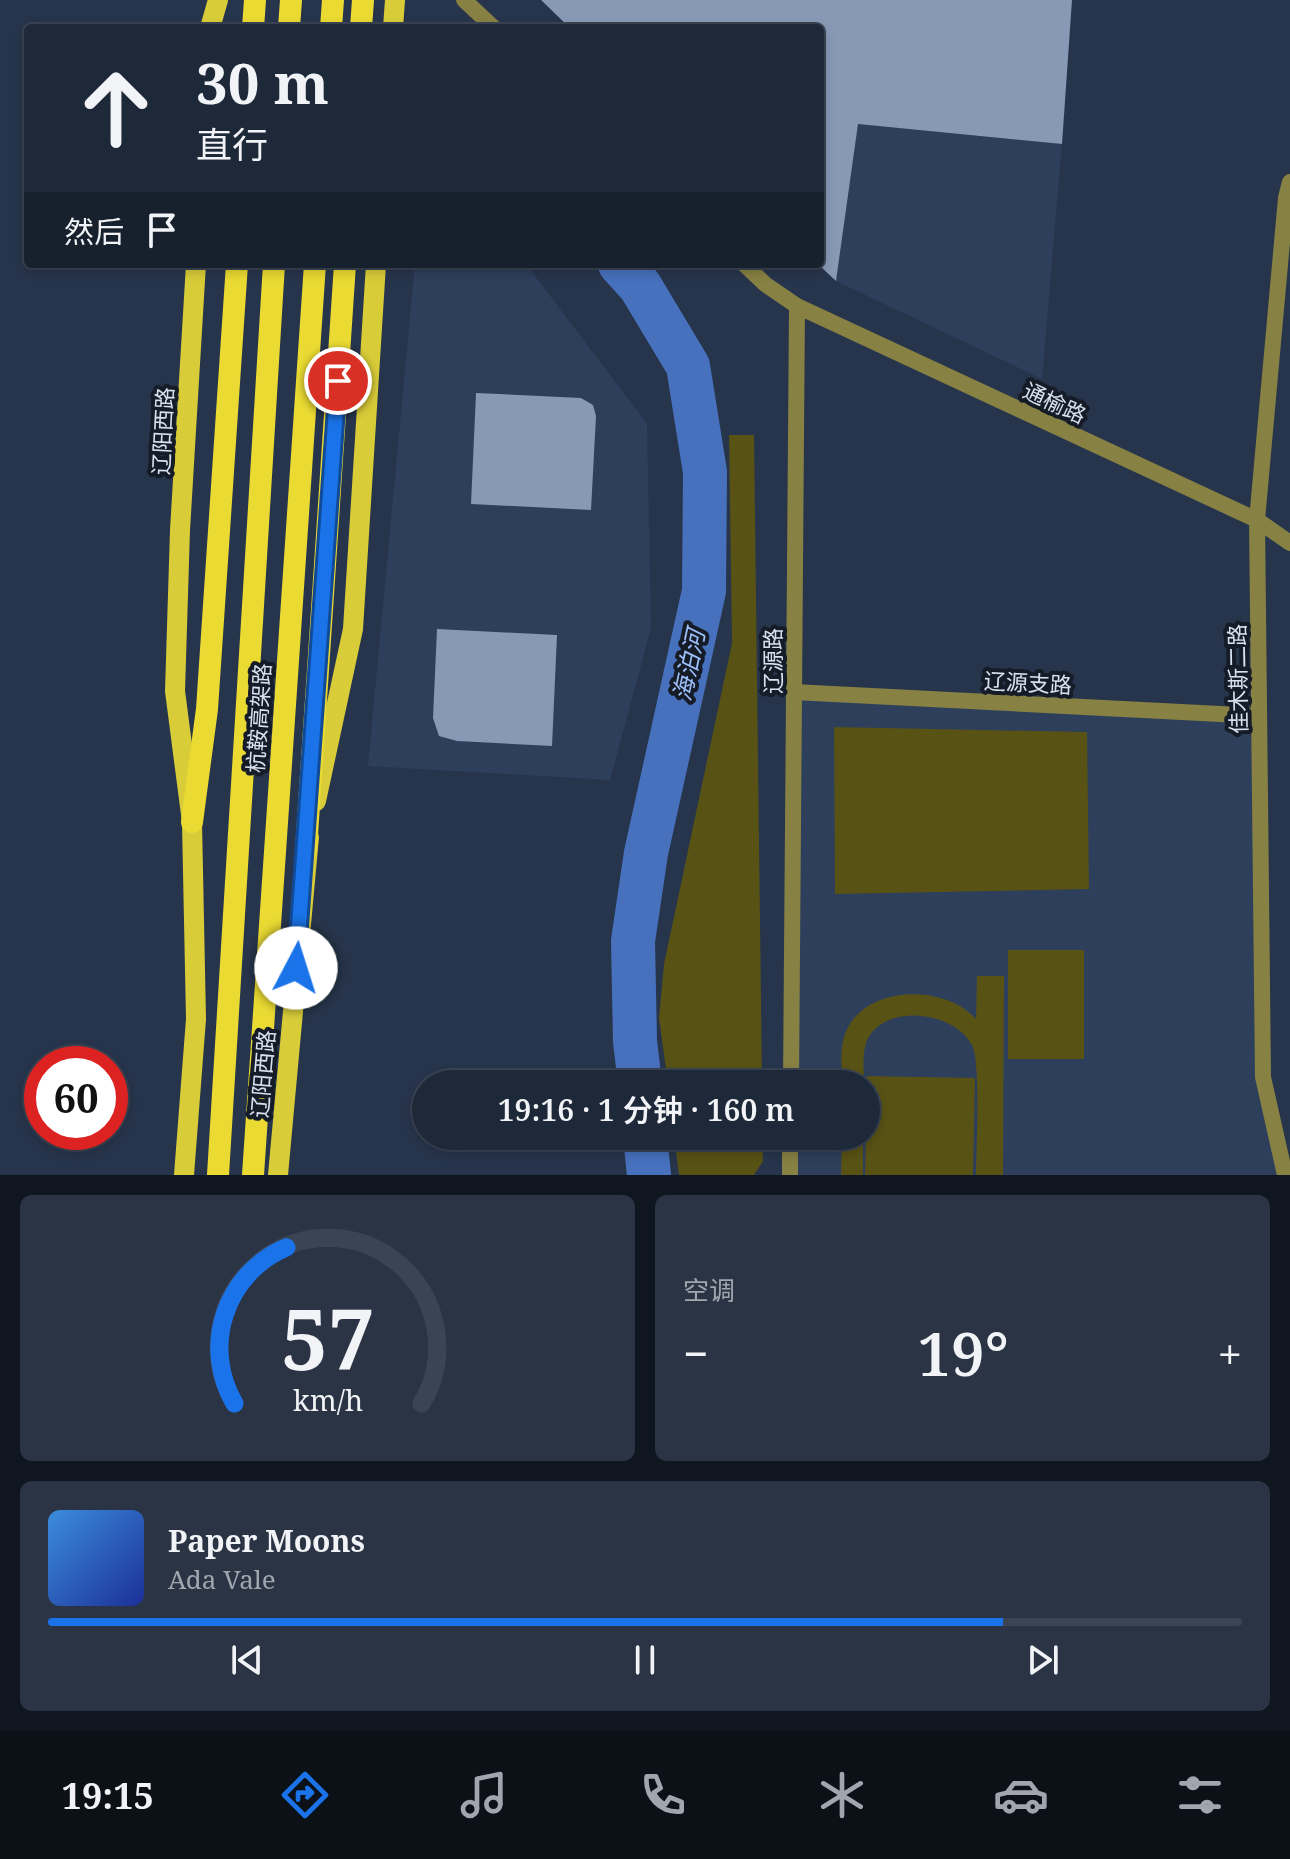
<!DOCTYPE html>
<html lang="zh">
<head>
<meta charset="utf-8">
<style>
	body { margin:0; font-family:"Noto Serif","Noto Sans SC",serif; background:#2a3444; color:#f1f3f6; height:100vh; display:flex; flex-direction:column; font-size:30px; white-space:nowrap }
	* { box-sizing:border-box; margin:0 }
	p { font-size:26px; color:#a0a6ae }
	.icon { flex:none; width:44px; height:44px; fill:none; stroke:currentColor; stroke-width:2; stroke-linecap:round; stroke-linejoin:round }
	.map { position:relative; height:1175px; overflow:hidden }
	.sheet { display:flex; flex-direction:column; gap:20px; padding:20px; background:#10161f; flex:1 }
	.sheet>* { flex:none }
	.guide { position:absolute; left:24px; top:24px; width:800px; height:244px; border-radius:8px; box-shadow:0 4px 12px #0003,0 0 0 2px #3b4453; background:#1d2839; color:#f1f3f6; overflow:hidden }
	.speed { position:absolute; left:24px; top:1046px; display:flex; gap:16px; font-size:40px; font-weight:700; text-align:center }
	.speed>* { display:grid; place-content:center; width:104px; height:104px; border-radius:50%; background:#1d2839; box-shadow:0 4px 12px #0003,0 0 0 2px #3b4453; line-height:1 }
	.speed .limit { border:12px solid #d22; background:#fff; color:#111 }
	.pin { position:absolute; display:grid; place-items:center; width:68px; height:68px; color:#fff; margin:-34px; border:4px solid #fff; border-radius:50%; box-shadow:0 2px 8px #0007 }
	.me { position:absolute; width:88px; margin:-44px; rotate:5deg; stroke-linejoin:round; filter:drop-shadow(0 0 6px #0008) }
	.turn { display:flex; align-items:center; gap:28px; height:168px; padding:0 40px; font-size:36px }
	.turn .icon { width:104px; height:104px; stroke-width:2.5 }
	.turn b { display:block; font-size:56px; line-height:68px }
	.then { display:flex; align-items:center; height:76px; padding:0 40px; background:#0003; gap:16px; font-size:30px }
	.big { font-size:60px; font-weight:600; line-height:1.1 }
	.sheet .tile { flex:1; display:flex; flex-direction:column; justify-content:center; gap:12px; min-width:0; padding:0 28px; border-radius:12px; background:#2a3444 }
	.sheet .dial { align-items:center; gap:0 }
	.dial svg { height:208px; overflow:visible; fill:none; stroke:#3b4453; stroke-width:7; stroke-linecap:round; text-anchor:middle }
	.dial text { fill:#f1f3f6; stroke:none }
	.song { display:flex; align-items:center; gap:24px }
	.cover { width:96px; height:96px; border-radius:12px; background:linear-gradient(135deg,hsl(210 70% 55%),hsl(230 70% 35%)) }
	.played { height:8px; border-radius:4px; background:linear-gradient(90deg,#1a73e8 80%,#3b4453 80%) }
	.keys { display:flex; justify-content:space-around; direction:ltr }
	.heat { display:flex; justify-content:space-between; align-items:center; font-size:44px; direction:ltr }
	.sheet .tiles { flex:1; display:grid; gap:20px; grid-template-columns:1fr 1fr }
	.tile:last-child { grid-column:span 2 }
	.trip { position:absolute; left:412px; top:1070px; width:468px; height:80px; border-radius:40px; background:#1d2839; box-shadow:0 4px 12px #0003,0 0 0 2px #3b4453; font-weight:600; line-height:80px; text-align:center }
	.tabs { display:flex; height:128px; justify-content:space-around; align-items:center; background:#0c1017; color:#a0a6ae }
	.tabs .icon { width:56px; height:56px }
	.tabs .current { color:#1a73e8 }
	.tabs b { font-size:36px; color:#f1f3f6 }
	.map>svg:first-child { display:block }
	.built { fill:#2e3f5c }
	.green { fill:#585215 }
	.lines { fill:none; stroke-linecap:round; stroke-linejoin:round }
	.river { stroke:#4771bd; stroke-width:44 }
	.building { fill:#8899b5 }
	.minor { stroke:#878143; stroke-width:16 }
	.tertiary { stroke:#878143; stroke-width:16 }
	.primary { stroke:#d9cc39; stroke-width:20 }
	.trunk { stroke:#eada32; stroke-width:22 }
	.route-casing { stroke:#114b97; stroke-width:20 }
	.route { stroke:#1a73e8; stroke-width:14 }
	.labels { text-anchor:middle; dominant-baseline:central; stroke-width:8; stroke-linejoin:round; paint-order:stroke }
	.street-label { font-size:22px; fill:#d7e0ef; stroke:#161c27 }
	.water-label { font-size:24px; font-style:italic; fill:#9dc0fc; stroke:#161c27 }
</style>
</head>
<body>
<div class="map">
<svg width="1290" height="1175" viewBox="0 0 1290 1175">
	<rect width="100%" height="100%" fill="#27354c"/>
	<path class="built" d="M858,124L1062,144L1042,379L836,281Z
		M415,264H526L647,424L651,628L610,780L368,766Z
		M794,692L1259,716L1263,1077L1285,1175H790V1136H866V1084H791Z"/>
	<path class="green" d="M729,435H754L762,1084H668L659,1018L664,964L732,643Z
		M834,727L1087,732L1089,889L835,894Z
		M1008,950H1084V1059H1008Z
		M977,976H1004L1003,1175H976C976,1150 981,1062 972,1045C955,1013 892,1003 870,1035C861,1048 864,1069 864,1084H842C842,1071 840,1054 843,1041C856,984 944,982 976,1019Z
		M867,1076L975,1078L973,1175H865Z
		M674,1136H762L763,1161L754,1175H679Z
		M842,1136H863V1175H841Z"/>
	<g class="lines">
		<path class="river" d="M620,264L640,286L688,366L705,472L704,591L646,853L633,941L635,1041L640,1084
			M645,1136L649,1175"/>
	</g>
	<path class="building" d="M541,0H1072L1062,144L858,124L836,281L820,266V28H570Z
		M476,393L581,398L593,405L596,416L591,510L471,504Z
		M437,629L557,635L552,746L457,741L439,736L433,718Z"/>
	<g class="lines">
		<path class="minor" d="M797,306L1257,520L1290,543
			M794,692L1259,716
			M1285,1175L1263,1077L1257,520L1286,198L1290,182"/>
		<path class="tertiary" d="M464,0L494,28
			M744,264L765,284L797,306L791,1084
			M790,1175V1136"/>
		<path class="primary" d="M210,28L218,0
			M393,28L395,0
			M316,801L353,629L376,264
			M184,1175L196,1019L192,822L175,691L180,530L196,264
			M278,1175L309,837"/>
		<path class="trunk" d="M253,28L255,0
			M289,28L291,0
			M331,28L333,0
			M361,28L363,0
			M192,822L207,709L237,264
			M306,850L345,264
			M218,1175L274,264
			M253,1175L315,264"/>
	</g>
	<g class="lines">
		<g class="route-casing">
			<path id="route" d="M296,968L338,381"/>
		</g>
		<use href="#route" class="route"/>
	</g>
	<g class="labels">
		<g class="street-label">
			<text transform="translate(1055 402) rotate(25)">通榆路</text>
			<text transform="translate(162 431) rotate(-87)">辽阳西路</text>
			<text transform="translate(772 661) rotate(-90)">辽源路</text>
			<text transform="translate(1237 679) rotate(-91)">佳木斯二路</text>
			<text transform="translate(1028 682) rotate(3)">辽源支路</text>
			<text transform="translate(258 718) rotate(-86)">杭鞍高架路</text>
			<text transform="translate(262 1074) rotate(-85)">辽阳西路</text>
		</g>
		<g class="water-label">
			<text transform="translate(688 665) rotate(-78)">海泊河</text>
		</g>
	</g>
</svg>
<div class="speed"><div class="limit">60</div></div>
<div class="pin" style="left:338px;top:381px;background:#d93025"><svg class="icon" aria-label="arrive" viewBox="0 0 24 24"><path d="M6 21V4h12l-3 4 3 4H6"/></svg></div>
<svg class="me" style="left:296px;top:968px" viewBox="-20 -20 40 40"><circle r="19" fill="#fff"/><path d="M0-13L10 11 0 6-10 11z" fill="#1a73e8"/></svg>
<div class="trip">19:16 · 1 分钟 · 160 m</div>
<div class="guide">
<div class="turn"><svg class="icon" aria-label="ahead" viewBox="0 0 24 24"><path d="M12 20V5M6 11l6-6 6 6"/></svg><div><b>30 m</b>直行</div></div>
<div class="then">然后<svg class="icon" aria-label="arrive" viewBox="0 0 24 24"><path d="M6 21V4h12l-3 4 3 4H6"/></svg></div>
</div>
</div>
<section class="sheet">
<div class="tiles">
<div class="tile dial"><svg viewBox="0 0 100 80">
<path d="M14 69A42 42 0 1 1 86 69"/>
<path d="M14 69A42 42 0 0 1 34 9" stroke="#1a73e8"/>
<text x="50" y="56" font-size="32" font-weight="700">57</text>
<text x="50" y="72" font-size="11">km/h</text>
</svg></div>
<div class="tile"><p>空调</p>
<div class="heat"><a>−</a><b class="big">19°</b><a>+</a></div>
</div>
<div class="tile">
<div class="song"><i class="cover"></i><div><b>Paper Moons</b><p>Ada Vale</p></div></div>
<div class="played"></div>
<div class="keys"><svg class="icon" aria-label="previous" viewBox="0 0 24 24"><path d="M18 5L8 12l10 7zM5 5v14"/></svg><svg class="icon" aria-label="pause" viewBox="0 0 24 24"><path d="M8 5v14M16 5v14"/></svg><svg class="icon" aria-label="next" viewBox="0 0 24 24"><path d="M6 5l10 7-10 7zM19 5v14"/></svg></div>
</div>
</div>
</section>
<nav class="tabs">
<b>19:15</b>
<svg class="icon current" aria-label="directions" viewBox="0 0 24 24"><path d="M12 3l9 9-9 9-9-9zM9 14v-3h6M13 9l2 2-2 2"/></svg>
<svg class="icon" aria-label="music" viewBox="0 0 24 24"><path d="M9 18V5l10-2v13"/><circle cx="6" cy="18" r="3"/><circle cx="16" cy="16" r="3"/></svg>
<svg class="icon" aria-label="phone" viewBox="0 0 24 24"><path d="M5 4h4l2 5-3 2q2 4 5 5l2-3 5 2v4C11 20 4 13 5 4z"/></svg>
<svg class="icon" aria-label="climate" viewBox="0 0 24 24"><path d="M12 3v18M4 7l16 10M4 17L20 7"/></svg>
<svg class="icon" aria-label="car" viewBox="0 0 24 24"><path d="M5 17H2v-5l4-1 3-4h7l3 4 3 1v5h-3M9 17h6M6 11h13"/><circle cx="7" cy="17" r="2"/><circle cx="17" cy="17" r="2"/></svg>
<svg class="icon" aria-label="filters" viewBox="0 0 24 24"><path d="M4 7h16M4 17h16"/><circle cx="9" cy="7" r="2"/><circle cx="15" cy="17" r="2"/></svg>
</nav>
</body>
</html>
